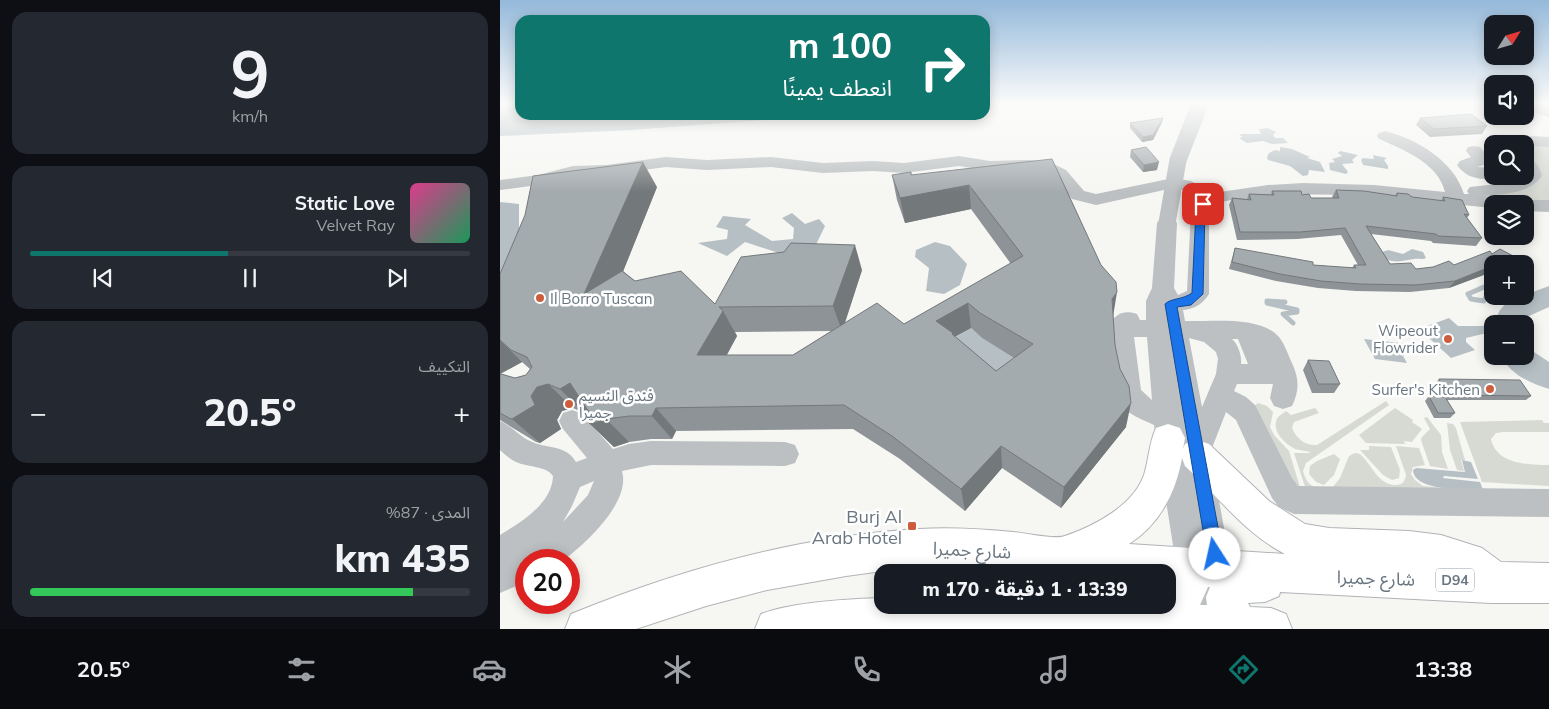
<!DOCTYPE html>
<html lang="ar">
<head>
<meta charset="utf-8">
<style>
	body { margin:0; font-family:Mulish,"Noto Sans Arabic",sans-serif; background:#242831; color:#f1f3f6; direction:rtl; height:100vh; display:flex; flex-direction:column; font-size:19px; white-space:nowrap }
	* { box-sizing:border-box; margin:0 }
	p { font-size:16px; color:#9ea1a6 }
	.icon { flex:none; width:28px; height:28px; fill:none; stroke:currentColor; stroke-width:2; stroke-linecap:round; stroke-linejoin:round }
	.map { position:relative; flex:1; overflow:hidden; direction:ltr }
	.side { display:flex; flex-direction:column; gap:12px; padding:12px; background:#0d0f14; width:500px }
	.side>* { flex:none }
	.top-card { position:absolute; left:15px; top:15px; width:475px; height:105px; border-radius:15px; box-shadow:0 2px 12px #0003; direction:rtl; background:#0f766e; color:#fff; overflow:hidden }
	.needle { width:32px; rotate:53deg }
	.buttons { position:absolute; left:984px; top:15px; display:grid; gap:10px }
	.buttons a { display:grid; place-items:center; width:50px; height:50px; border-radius:10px; background:#171b24; box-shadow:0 2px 12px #0003; font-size:25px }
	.speed { position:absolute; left:15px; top:549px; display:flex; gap:10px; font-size:25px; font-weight:700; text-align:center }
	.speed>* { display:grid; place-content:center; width:65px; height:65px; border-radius:50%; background:#171b24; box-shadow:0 2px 12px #0003; line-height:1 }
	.speed .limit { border:8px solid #d22; background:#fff; color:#111 }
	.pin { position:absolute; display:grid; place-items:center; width:42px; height:42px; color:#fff; margin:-21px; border-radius:10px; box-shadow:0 2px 8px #0006 }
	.me { position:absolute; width:55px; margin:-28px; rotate:350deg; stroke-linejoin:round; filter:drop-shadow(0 0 4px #0008) }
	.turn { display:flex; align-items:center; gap:18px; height:105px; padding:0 15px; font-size:22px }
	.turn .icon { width:65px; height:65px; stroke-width:2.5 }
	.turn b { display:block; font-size:35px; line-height:42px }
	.big { font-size:38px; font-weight:800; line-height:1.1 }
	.side .tile { flex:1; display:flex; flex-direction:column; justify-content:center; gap:8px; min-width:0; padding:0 18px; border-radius:15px; background:#242831 }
	.side .dial { align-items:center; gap:0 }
	.dial b { font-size:65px; line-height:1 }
	.song { display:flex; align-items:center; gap:15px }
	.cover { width:60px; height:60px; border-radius:8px; background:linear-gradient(135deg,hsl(330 70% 55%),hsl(150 70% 35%)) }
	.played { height:5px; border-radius:2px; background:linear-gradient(90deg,#0f766e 45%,#363941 45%) }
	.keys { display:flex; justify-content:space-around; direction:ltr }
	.heat { display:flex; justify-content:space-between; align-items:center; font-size:28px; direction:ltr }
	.charge { height:8px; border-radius:4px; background:linear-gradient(90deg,#34c759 87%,#363941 0) }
	.trip { position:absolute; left:374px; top:564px; width:302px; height:50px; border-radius:15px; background:#171b24; box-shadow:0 2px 12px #0003; font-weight:800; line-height:50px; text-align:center; direction:rtl }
	.dock { display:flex; height:80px; justify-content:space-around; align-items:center; background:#090b0e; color:#9ea1a6 }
	.dock .icon { width:35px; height:35px }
	.dock .on { color:#0f766e }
	.dock b { font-size:22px; color:#f1f3f6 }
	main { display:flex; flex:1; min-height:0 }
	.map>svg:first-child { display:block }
	.green { fill:#d6dad3 }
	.water { fill:#b6c0c4 }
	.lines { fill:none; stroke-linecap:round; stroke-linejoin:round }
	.stream { stroke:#b6c0c4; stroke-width:5 }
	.river { fill:#b6c0c4; fill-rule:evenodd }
	.major-casing { stroke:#b0b4b7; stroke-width:2 }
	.minor { fill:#bcc0c2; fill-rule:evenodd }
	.major { fill:#fff; fill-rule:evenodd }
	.minor-bridge { stroke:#bcc0c2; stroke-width:17 }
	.wall { fill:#8d9396; fill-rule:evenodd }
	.shaded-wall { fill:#73787a }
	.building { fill:#a4abaf; stroke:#73787a; fill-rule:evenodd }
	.route { fill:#1a73e8; stroke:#114b97 }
	.poi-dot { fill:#cd5e3d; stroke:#fff; stroke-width:2 }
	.labels { text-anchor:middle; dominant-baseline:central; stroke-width:5; stroke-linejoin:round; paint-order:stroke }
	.shield { fill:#fff; stroke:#969fa6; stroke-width:1 }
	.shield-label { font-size:14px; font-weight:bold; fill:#697680 }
	.poi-label { font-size:15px; fill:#697680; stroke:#fff; text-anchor:start }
	.near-poi-label { font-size:18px; fill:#697680; stroke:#fff; text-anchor:end }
	.near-street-label { font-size:18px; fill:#697680; stroke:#fff }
</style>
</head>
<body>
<main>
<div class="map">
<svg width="1049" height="629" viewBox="0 0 1049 629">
	<rect width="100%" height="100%" fill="#f6f6f3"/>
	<path class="green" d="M1049,143V201L976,197L1026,186L1025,145Z
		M886,401L889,405L806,463L803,471C808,489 816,488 832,488L840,478L849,456L855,453C859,454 859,453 862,456C873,467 878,484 895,485C902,485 905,482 906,475L896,446L919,448L925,465L913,467L911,474L915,480L923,486L986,492L809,499L794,453H811C806,450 801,451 795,449C784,443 770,430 778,417L786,411L791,415L815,408L819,413L794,422L792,428C796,438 805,446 817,445Z
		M758,403L767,406L773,412L770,427L774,435L789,451L803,497H797L753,407Z
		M895,408L913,420L912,422L922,429L912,442L904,441L905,444L866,443L859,435Z
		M927,417L941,435L942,452L948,469L930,466L921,440L922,437L930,429L924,418Z
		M1042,420L1044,423H1049V432H1003L996,433L991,439C996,464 1028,465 1049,465V486L982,482L960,422Z
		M947,423L953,424L956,428L965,460H961L964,471L957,470L950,450Z
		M869,446L891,447L900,470L899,478L892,480L883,475L860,450H869Z
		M834,454L840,459L834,475L824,485L816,482L809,474L810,466L817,461Z"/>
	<path class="water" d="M0,104H20V115H329L131,130L0,136Z
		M768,128L776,132L773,135L775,138H783L788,143L772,144L763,141L747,143L739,138L743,137L739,135L742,134H761L759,129Z
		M780,147L792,149L810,157L807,158L820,162L825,172L809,170L808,175L803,176L790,166L768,160L767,157L769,153L775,150L780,151Z
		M840,151L858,155L852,160L854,163L842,164L848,172L846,174L830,170L829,163L835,162L832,159L842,156L838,153Z
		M873,155L887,158L884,160L888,166V169L863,165L861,160L863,158L874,159Z
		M0,202L19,204V253L0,297Z
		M292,213L305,224L319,219L325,226L312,253L291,257L245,242L227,256L198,243L227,239L228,230L216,227L223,216L251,219L245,225L272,241L293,239L294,228L282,218Z
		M435,242L450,246L467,264L460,285L444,294L426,291L429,268L415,257L416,250Z
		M912,249L923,252L926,258C921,260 919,258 914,259C903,260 897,264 886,259L882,252L888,250L903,254Z
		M949,318L958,326H984L991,332L966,338V342L975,350L951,358L919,329Z
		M471,328L482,338L532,369L497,395L440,346Z
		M864,339L909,344L913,349L903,356L907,363L875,359Z
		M962,460L971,462L978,479L944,476L943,478L980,482L983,490C967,489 914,492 913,470L916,468L965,472Z"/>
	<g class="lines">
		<path class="stream" d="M984,287L968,294L971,299L984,301L987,295L992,292
			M785,302L767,301V303L797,310V312L783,314L793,323"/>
		<path class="river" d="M1049,286V307L1029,316L1023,324H993L1000,310L1008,301Z
			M1025,346L1049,362V389C1030,383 1011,375 1001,356H1025Z"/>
		<g class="major-casing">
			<path id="major" d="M668,424L680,428L685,438L683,449L685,444L697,440L709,444L769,501L805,524L829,528L909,531L941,535L982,548L1001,562L1049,563V603H991L780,592L779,596L765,602L748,603L750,607L771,608L786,614L792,629H255L261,614C292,602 349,599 382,598V605H668V572H536L462,566L412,567L346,576L267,590L206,606L136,629H65L71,614C181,569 299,536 419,529C450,527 481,529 513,532C525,533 555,540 565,536C594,526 633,506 644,475C649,459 649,443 656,428ZM682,458L685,466C718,496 744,533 785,554L629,544C659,525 676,493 682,458ZM708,587H710L706,597L707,605H700Z"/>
		</g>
		<path class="minor" d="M1026,104H1043L1049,107V117L1034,112Z
			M885,131C917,139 954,161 964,194H969L967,191L970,187L1006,183L1025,176V156C1034,158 1040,167 1042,176C1029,194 1003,194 983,196L1022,200H1049V212L1025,211V204H992V208C910,200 828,188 744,199C733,200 716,200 709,210V294C703,304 694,309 683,310L685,321C711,322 760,315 779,337C784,343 788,354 791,361C799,377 800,390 792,406L783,409L774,406L770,398L773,384H737L734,391L746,397L755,405L792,478L798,486L1049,489V517L794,514L779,507L772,498L736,420L726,412L710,453L734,581L729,592L719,597L735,626L734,629H701L690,611L679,583L654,425C644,420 634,417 626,410C609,392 612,348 610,324C616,313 625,310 637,314L640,320H646V301L652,288L657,223L660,219L667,217L674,219L677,223L674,288L678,295L687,291L691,210L698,199L680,189L673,188L596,205L572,199L554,178L540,171H490L459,166L404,173L373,171L323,173L271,167L207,170L166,167L106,175L73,176L38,185L0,190V180L38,175L73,166L106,165L166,157L207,160L271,157L323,163L373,161L404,163L459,156L490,161L530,160L549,162L566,170L584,191L596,194L673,178L691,181L713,193L768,185L803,183L874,185L945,192C938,163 904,150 879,139L877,136L879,133ZM634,337H647L652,400L641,390ZM689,338L704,342L716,352L718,359L716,374L702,407ZM732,339H738L748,364H741C742,356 738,344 732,339Z
			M1032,136L1049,137V147L1033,146L1025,148V144H1015L1017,141Z
			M974,146L980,147L991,159L989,163L977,167L992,168V176L998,177C982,181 967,179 957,165L960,161L971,157L966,151L968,147Z
			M72,410L81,413L113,449L129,444L151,441L285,442L295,445L299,454L295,463L285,466L151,465L122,471C131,502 86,543 64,560H26V582L0,593V535C21,522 52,504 53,476C47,466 27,467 16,462C10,459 5,455 0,450V421C12,426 19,436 30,441C45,449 66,444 76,462L87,458L63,429L59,421L63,413ZM94,481L88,495L63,522L72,506L80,487Z"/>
		<use href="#major" class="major"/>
		<path class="minor-bridge" d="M667,223L678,160L700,104"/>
	</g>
	<path class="wall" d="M663,118L662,122L653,140L642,142L630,128V123Z
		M920,118L987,126L982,134L930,137L916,125Z
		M631,150L657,170L643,172L630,157Z
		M552,159L613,315L615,345L626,427L561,508L502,468L465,511L400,459L353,429L176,431L172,439H151L129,442L114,447L90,424L89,412L88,411L84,413L73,408L62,411L57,420L61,429L40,443L36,442L0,420V375L15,378L26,375L30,369L22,362L0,374V274L157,187L123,271L135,281L215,304L362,270L345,323L404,324L511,264L471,209L405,223L397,200L392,175H411ZM471,328L482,338L514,358L496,371L455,337ZM331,331L293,355H227L237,336L235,332Z
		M836,190L895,196L897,193L912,197L941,201L943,197L969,215L967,218L982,238L976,246L933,243L931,241L871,234L890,264L916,269L954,265L992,264V275L989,273L949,288L910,292L856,291L818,288L776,281L729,269L735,248L813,265L852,268L854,265H858L841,235L797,239L737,240L729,205L732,198L747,199L749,194L771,195L772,191L802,195L811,198H833L832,197Z
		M808,360L840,384L834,393H812L803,370Z
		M939,379L1031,396L1026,400H947L955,413L950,418H934L925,401L929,396L942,397L935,384Z"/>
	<path class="shaded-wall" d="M663,118L662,122L653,140L642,142L643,137Z
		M143,162L157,187L104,319L84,294Z
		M659,162L657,170L643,172L644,165Z
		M411,172L415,195L469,185L471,209L405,223L400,198L411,175Z
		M355,245L362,270L342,331L333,306Z
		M1017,258L1012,264H1008Z
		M992,266V268L989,273L949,288L955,281Z
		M617,292L613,317L612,299Z
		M468,303L471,328L454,337L436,321Z
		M223,311L237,336L213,379L197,355Z
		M0,340L22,362L0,374Z
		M70,383L93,407L84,413L60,389Z
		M48,384L73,408L62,411L57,420L61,429L40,443L12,419L31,396L37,387Z
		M631,403L626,427L561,508L564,487Z
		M156,408L176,431L172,439L152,416Z
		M106,419L129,442L114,447L90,424Z
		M501,446L502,468L465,511L461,489Z"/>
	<path class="building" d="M971,114L987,126L934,129L920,118Z
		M663,118L653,135L643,137L630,123Z
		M646,147L659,162L644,165L631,150Z
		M552,159L601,265L616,282L617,292L612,299L615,345L620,369L629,386L631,403L564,487L501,446L461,489L392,436L344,405L156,408L152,416H129L106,419L90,424L86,419L89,412L70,383L60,389L48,384L37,387L31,396L35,405L12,419L9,418L0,413V375L1,374L15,378L26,375L32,367L27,357L11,350L0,340V274L25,215L33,176L143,162L84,294L122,271L135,281L181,271L215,304L241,257L284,252L291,243L355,245L333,306L219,307L223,311L197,355H293L377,303L404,324L523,256L469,185L400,198L392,175L411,172V175ZM468,303L480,313L533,344L496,371L452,334L453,333L436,321Z
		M836,190L864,191L897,196V193L908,194L912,197L945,201L943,197L962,200L969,215L964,214L982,238L938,236L936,234L866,226L890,264L911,263L916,269L933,267L949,261L954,265L990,251L992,254L1000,249L1017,258L1008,264H992V266L955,281L915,285L860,284L821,281L780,274L732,262L735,248L813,262V265L856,268L854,265H866L845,228L800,232H740L732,198L751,200L749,194L774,195L772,191H801L802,195L809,194L811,198H839Z
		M808,360L829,361L840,384H818Z
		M939,379L1020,380L1031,396L948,395Z
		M929,396L945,397L955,413H938Z"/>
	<linearGradient id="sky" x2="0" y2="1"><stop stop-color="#94b9da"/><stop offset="0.54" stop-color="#fbfbfa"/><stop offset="1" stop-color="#fbfbfa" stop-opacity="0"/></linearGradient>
	<rect width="1049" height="192" fill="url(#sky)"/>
	<path class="route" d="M703,201L708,204L705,210L703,294L691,305L677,307L723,554L720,560L715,562L709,560L707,554L665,304C671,298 682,300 692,293L696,210L700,202Z"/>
	<g class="poi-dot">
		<circle cx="40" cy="298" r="5"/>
		<circle cx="948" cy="339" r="5"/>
		<circle cx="990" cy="389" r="5"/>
		<circle cx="69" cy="404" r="5"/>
		<rect x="407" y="521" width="10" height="10" rx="2.5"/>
	</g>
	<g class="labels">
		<rect class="shield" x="936" y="568.5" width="38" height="23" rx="4"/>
		<g class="shield-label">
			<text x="955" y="580">D94</text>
		</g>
		<g class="poi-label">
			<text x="50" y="298">Il Borro Tuscan</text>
			<text x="938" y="330" text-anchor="end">Wipeout<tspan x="938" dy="17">Flowrider</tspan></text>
			<text x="980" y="389" text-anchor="end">Surfer's Kitchen</text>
			<text x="79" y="395">فندق النسيم<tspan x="79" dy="17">جميرا</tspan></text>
		</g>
		<g class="near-poi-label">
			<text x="402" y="516">Burj Al<tspan x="402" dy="21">Arab Hotel</tspan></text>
		</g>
		<g class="near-street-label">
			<text transform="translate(472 550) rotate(3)">شارع جميرا</text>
			<text transform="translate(876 578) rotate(2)">شارع جميرا</text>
		</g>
	</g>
</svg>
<div class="buttons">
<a><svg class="needle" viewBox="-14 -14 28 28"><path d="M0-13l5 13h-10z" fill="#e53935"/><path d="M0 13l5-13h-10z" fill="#9ea1a6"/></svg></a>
<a><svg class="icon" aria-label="sound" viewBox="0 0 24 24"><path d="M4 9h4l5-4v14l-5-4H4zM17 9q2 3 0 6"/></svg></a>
<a><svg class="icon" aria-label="search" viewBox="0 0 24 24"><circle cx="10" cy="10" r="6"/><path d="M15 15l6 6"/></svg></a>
<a><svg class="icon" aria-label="layers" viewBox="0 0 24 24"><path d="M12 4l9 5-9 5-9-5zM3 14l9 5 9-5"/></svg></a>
<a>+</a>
<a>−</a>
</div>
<div class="speed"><div class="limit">20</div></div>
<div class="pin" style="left:703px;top:204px;background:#d93025"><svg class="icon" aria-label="arrive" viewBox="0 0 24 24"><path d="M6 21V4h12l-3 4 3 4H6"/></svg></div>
<svg class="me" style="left:715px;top:554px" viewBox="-20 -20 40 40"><circle r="19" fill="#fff"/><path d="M0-13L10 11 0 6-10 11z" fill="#1a73e8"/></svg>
<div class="trip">13:39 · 1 دقيقة · 170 m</div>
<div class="top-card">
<div class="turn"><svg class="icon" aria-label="right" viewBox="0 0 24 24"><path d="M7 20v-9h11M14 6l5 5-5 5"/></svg><div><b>100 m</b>انعطف يمينًا</div></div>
</div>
</div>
<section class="side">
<div class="tile dial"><b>9</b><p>km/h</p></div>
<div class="tile">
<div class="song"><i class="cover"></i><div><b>Static Love</b><p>Velvet Ray</p></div></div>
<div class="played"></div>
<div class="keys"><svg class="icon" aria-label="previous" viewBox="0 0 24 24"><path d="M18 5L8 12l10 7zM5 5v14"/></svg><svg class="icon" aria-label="pause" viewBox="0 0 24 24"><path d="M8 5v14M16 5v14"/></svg><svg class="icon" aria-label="next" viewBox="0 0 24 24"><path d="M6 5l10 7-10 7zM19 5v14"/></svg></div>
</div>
<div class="tile"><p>التكييف</p>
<div class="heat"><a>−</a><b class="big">20.5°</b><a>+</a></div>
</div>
<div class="tile"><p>المدى · 87%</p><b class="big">435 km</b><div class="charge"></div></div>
</section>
</main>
<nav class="dock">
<b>13:38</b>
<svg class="icon on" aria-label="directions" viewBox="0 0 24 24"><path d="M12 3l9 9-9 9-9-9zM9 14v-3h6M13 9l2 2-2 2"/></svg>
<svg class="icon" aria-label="music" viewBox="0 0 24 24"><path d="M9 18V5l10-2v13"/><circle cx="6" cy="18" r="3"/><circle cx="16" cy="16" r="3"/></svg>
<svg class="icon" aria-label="phone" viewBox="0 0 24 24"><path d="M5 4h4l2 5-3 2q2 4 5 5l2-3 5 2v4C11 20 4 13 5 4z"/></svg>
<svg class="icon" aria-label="climate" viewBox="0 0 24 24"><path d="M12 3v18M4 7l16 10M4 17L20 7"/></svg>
<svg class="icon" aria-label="car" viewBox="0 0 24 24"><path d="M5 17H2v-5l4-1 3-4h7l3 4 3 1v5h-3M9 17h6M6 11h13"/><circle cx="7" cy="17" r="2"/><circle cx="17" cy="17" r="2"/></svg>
<svg class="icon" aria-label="filters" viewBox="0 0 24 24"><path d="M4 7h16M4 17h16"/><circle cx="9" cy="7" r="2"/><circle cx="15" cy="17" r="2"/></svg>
<b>20.5°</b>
</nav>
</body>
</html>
